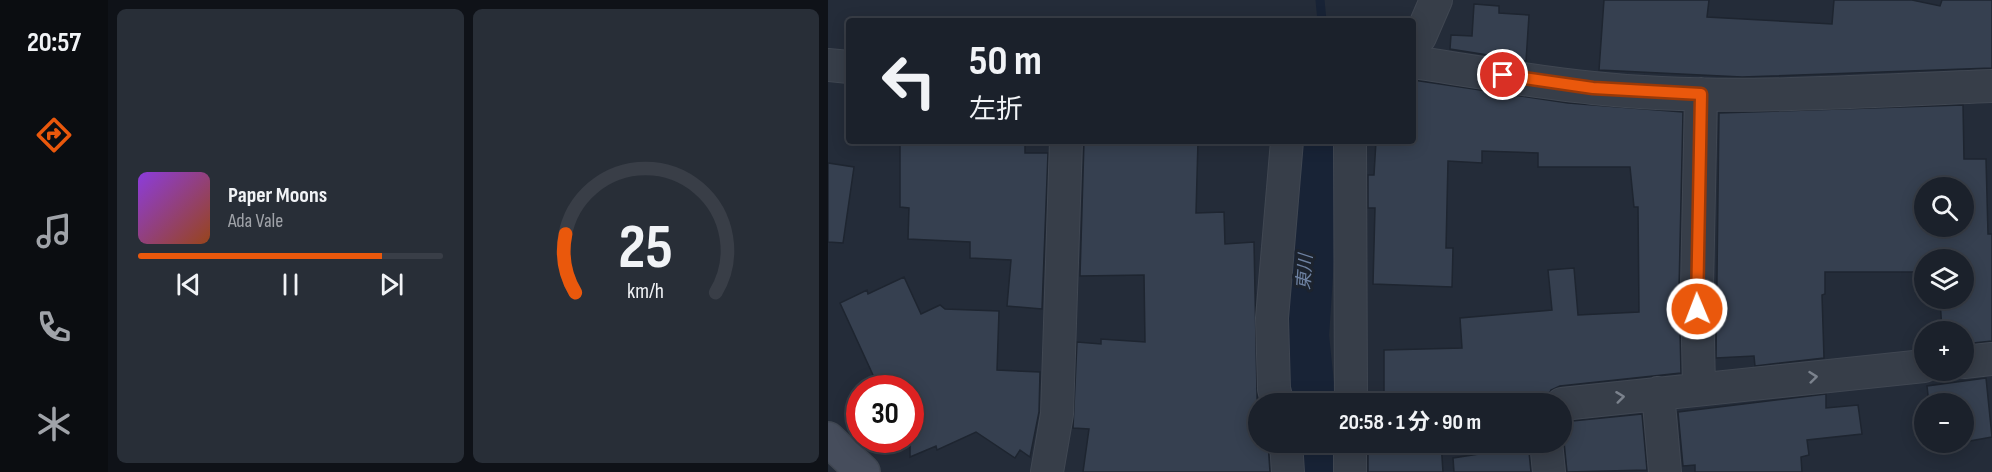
<!DOCTYPE html>
<html lang="ja">
<head>
<meta charset="utf-8">
<style>
	body { margin:0; font-family:"Sofia Sans Condensed","Noto Sans JP",sans-serif; background:#282e37; color:#f1f3f6; height:100vh; display:flex; flex-direction:column; font-size:22px; white-space:nowrap }
	* { box-sizing:border-box; margin:0 }
	p { font-size:20px; color:#a0a3a9 }
	.icon { flex:none; width:33px; height:33px; fill:none; stroke:currentColor; stroke-width:2; stroke-linecap:round; stroke-linejoin:round }
	.map { position:relative; flex:1; overflow:hidden }
	.panel { display:flex; flex-direction:column; gap:9px; padding:9px; background:#0f1218; width:720px }
	.panel>* { flex:none }
	.banner { position:absolute; left:18px; top:18px; width:570px; height:126px; border-radius:6px; box-shadow:0 3px 15px #0003,0 0 0 2px #393e47; background:#1b212b; color:#f1f3f6; overflow:hidden }
	.controls { position:absolute; left:1086px; top:177px; display:grid; gap:12px }
	.controls a { display:grid; place-items:center; width:60px; height:60px; border-radius:50%; background:#1b212b; box-shadow:0 3px 15px #0003,0 0 0 2px #393e47; font-size:30px }
	.speed { position:absolute; left:18px; top:375px; display:flex; gap:12px; font-size:30px; font-weight:700; text-align:center }
	.speed>* { display:grid; place-content:center; width:78px; height:78px; border-radius:50%; background:#1b212b; box-shadow:0 3px 15px #0003,0 0 0 2px #393e47; line-height:1 }
	.speed .limit { border:9px solid #d22; background:#fff; color:#111 }
	.pin { position:absolute; display:grid; place-items:center; width:51px; height:51px; color:#fff; margin:-26px; border:3px solid #fff; border-radius:50%; box-shadow:0 2px 6px #0007 }
	.me { position:absolute; width:66px; margin:-33px; rotate:359deg; stroke-linejoin:round; filter:drop-shadow(0 0 4px #0008) }
	.turn { display:flex; align-items:center; gap:21px; height:126px; padding:0 24px; font-size:27px }
	.turn .icon { width:78px; height:78px; stroke-width:2.5 }
	.turn b { display:block; font-size:42px; line-height:51px }
	.panel .card { flex:1; display:flex; flex-direction:column; justify-content:center; gap:9px; min-width:0; padding:0 21px; border-radius:9px; background:#282e37 }
	.panel .dial { align-items:center; gap:0 }
	.dial svg { height:156px; overflow:visible; fill:none; stroke:#393e47; stroke-width:7; stroke-linecap:round; text-anchor:middle }
	.dial text { fill:#f1f3f6; stroke:none }
	.song { display:flex; align-items:center; gap:18px }
	.cover { width:72px; height:72px; border-radius:9px; background:linear-gradient(135deg,hsl(270 70% 55%),hsl(20 70% 35%)) }
	.played { height:6px; border-radius:3px; background:linear-gradient(90deg,#ea580c 80%,#393e47 80%) }
	.keys { display:flex; justify-content:space-around; direction:ltr }
	.panel .tiles { flex:1; display:grid; gap:9px; grid-template-columns:repeat(2,1fr) }
	.trip { position:absolute; left:420px; top:393px; width:324px; height:60px; border-radius:30px; background:#1b212b; box-shadow:0 3px 15px #0003,0 0 0 2px #393e47; font-weight:700; line-height:60px; text-align:center }
	main { display:flex; flex:1; min-height:0 }
	.tab-bar { display:flex; flex-direction:column; width:108px; justify-content:space-around; align-items:center; background:#0b0d11; color:#a0a3a9 }
	.tab-bar .icon { width:42px; height:42px }
	.tab-bar .selected { color:#ea580c }
	.tab-bar b { font-size:27px; color:#f1f3f6 }
	.map>svg:first-child { display:block }
	.lines { fill:none; stroke-linecap:round; stroke-linejoin:round }
	.stream { stroke:#182336; stroke-width:9 }
	.river { stroke:#182336; stroke-width:56 }
	.building { fill:#364050; stroke:#1e2530; stroke-width:1.5; fill-rule:evenodd }
	.street-casing { stroke:#404752; stroke-width:34 }
	.secondary-casing { stroke:#404752; stroke-width:36 }
	.street { stroke:#373e49; stroke-width:32 }
	.secondary { stroke:#464d5c; stroke-width:33 }
	.oneway { stroke:#7b828d }
	.route-casing { stroke:#983908; stroke-width:15 }
	.route { stroke:#ea580c; stroke-width:10 }
	.labels { text-anchor:middle; dominant-baseline:central; stroke-width:6; stroke-linejoin:round; paint-order:stroke }
	.water-label { font-size:18px; font-style:italic; fill:#6e82a2; stroke:#1c232e }
</style>
</head>
<body>
<main>
<nav class="tab-bar">
<b>20:57</b>
<svg class="icon selected" aria-label="directions" viewBox="0 0 24 24"><path d="M12 3l9 9-9 9-9-9zM9 14v-3h6M13 9l2 2-2 2"/></svg>
<svg class="icon" aria-label="music" viewBox="0 0 24 24"><path d="M9 18V5l10-2v13"/><circle cx="6" cy="18" r="3"/><circle cx="16" cy="16" r="3"/></svg>
<svg class="icon" aria-label="phone" viewBox="0 0 24 24"><path d="M5 4h4l2 5-3 2q2 4 5 5l2-3 5 2v4C11 20 4 13 5 4z"/></svg>
<svg class="icon" aria-label="climate" viewBox="0 0 24 24"><path d="M12 3v18M4 7l16 10M4 17L20 7"/></svg>
</nav>
<section class="panel">
<div class="tiles">
<div class="card">
<div class="song"><i class="cover"></i><div><b>Paper Moons</b><p>Ada Vale</p></div></div>
<div class="played"></div>
<div class="keys"><svg class="icon" aria-label="previous" viewBox="0 0 24 24"><path d="M18 5L8 12l10 7zM5 5v14"/></svg><svg class="icon" aria-label="pause" viewBox="0 0 24 24"><path d="M8 5v14M16 5v14"/></svg><svg class="icon" aria-label="next" viewBox="0 0 24 24"><path d="M6 5l10 7-10 7zM19 5v14"/></svg></div>
</div>
<div class="card dial"><svg viewBox="0 0 100 80">
<path d="M14 69A42 42 0 1 1 86 69"/>
<path d="M14 69A42 42 0 0 1 9 39" stroke="#ea580c"/>
<text x="50" y="56" font-size="32" font-weight="700">25</text>
<text x="50" y="72" font-size="11">km/h</text>
</svg></div>
</div>
</section>
<div class="map">
<svg width="1164" height="472" viewBox="0 0 1164 472">
	<rect width="100%" height="100%" fill="#242c39"/>
	<g class="lines">
		<path class="stream" d="M492,0L494,21"/>
		<path class="river" d="M480,404L473,336L483,182L493,141
			M485,442V472"/>
	</g>
	<path class="building" d="M776,0H881L879,17L1004,24L1006,0H1084L1112,6L1114,0H1164V68L914,77L771,70Z
		M646,4L671,6V13L701,15L698,61L622,49L623,35L644,36Z
		M585,80L740,103L855,112L851,289L853,373L732,386L723,390L716,404H679L678,400L660,401V398L610,401V404H556V350L634,348L632,318L724,310L720,270L746,268L750,315L811,312L810,207H806L802,167H710V153L654,151V163L620,161L618,248H625L624,287L545,284L547,208H540V175H546L548,141H585Z
		M1135,105L1136,159H1158L1160,234H1164V341L1136,344V332H1114L1112,298H1136V260H1096V272H997V294L994,295L996,358L927,366L926,356L888,358L891,113ZM1096,188H1136V226H1096Z
		M72,141H197V153H220L214,309L179,306L183,260L142,258V242L80,239L81,208L72,207Z
		M256,141H370L368,213L396,212L397,244L426,242L430,442H440L442,472H255L261,429L245,428L249,342L273,344V339L317,342L316,275L252,276Z
		M0,163L26,167L15,243L0,242Z
		M76,277L93,314L112,305L117,309L171,311L169,370L212,372L211,412L202,457L192,450L187,458L148,432L109,450L108,446L82,457V388H51L12,303L39,290L40,294Z
		M1158,378L1164,437L1136,442V404H1101L1099,386Z
		M998,394V408L1030,405L1034,434L979,440L981,455L973,457L974,472H867V465L855,466L850,412Z
		M814,414L819,470L739,472L734,422Z
		M540,442H613L615,472H540Z
		M682,442H700L703,472H626L625,458L683,449Z"/>
	<g class="lines">
		<g class="street-casing">
			<path id="street" d="M585,43L592,37L608,0
				M585,62C645,71 705,82 765,88C897,102 1031,91 1164,86
				M0,65L21,67
				M522,141L523,404
				M1136,362L1164,359
				M871,389L869,289L873,94
				M830,393L837,472
				M450,404L446,389L444,318L459,141
				M734,404L1096,366
				M458,442L460,472
				M718,442L721,472
				M219,472L229,414L238,141
				M522,472V442"/>
		</g>
		<g class="secondary-casing">
			<path id="secondary" d="M0,439L35,472"/>
		</g>
		<use href="#street" class="street"/>
		<use href="#secondary" class="secondary"/>
	</g>
	<defs><path id="oneway-chevron" d="M-2-3.5L2.5 0L-2 3.5" fill="none" stroke-width="1.6" stroke-linecap="round" stroke-linejoin="round" transform="scale(1.5)"/></defs>
	<g class="oneway">
		<use href="#oneway-chevron" transform="translate(985 377) rotate(-6)"/>
		<use href="#oneway-chevron" transform="translate(792 397) rotate(-7)"/>
	</g>
	<g class="lines">
		<g class="route-casing">
			<path id="route" d="M675,75L765,88L873,94L869,309"/>
		</g>
		<use href="#route" class="route"/>
	</g>
	<g class="labels">
		<g class="water-label">
			<text transform="translate(477 272) rotate(-86)">東川</text>
		</g>
	</g>
</svg>
<div class="controls">
<a><svg class="icon" aria-label="search" viewBox="0 0 24 24"><circle cx="10" cy="10" r="6"/><path d="M15 15l6 6"/></svg></a>
<a><svg class="icon" aria-label="layers" viewBox="0 0 24 24"><path d="M12 4l9 5-9 5-9-5zM3 14l9 5 9-5"/></svg></a>
<a>+</a>
<a>−</a>
</div>
<div class="speed"><div class="limit">30</div></div>
<div class="pin" style="left:675px;top:75px;background:#d93025"><svg class="icon" aria-label="arrive" viewBox="0 0 24 24"><path d="M6 21V4h12l-3 4 3 4H6"/></svg></div>
<svg class="me" style="left:869px;top:309px" viewBox="-20 -20 40 40"><circle r="17" fill="#ea580c" stroke="#fff" stroke-width="3"/><path d="M0-11L8 9 0 5-8 9z" fill="#fff"/></svg>
<div class="trip">20:58 · 1 分 · 90 m</div>
<div class="banner">
<div class="turn"><svg class="icon" aria-label="left" viewBox="0 0 24 24"><path d="M17 20v-9H6M10 6l-5 5 5 5"/></svg><div><b>50 m</b>左折</div></div>
</div>
</div>
</main>
</body>
</html>
